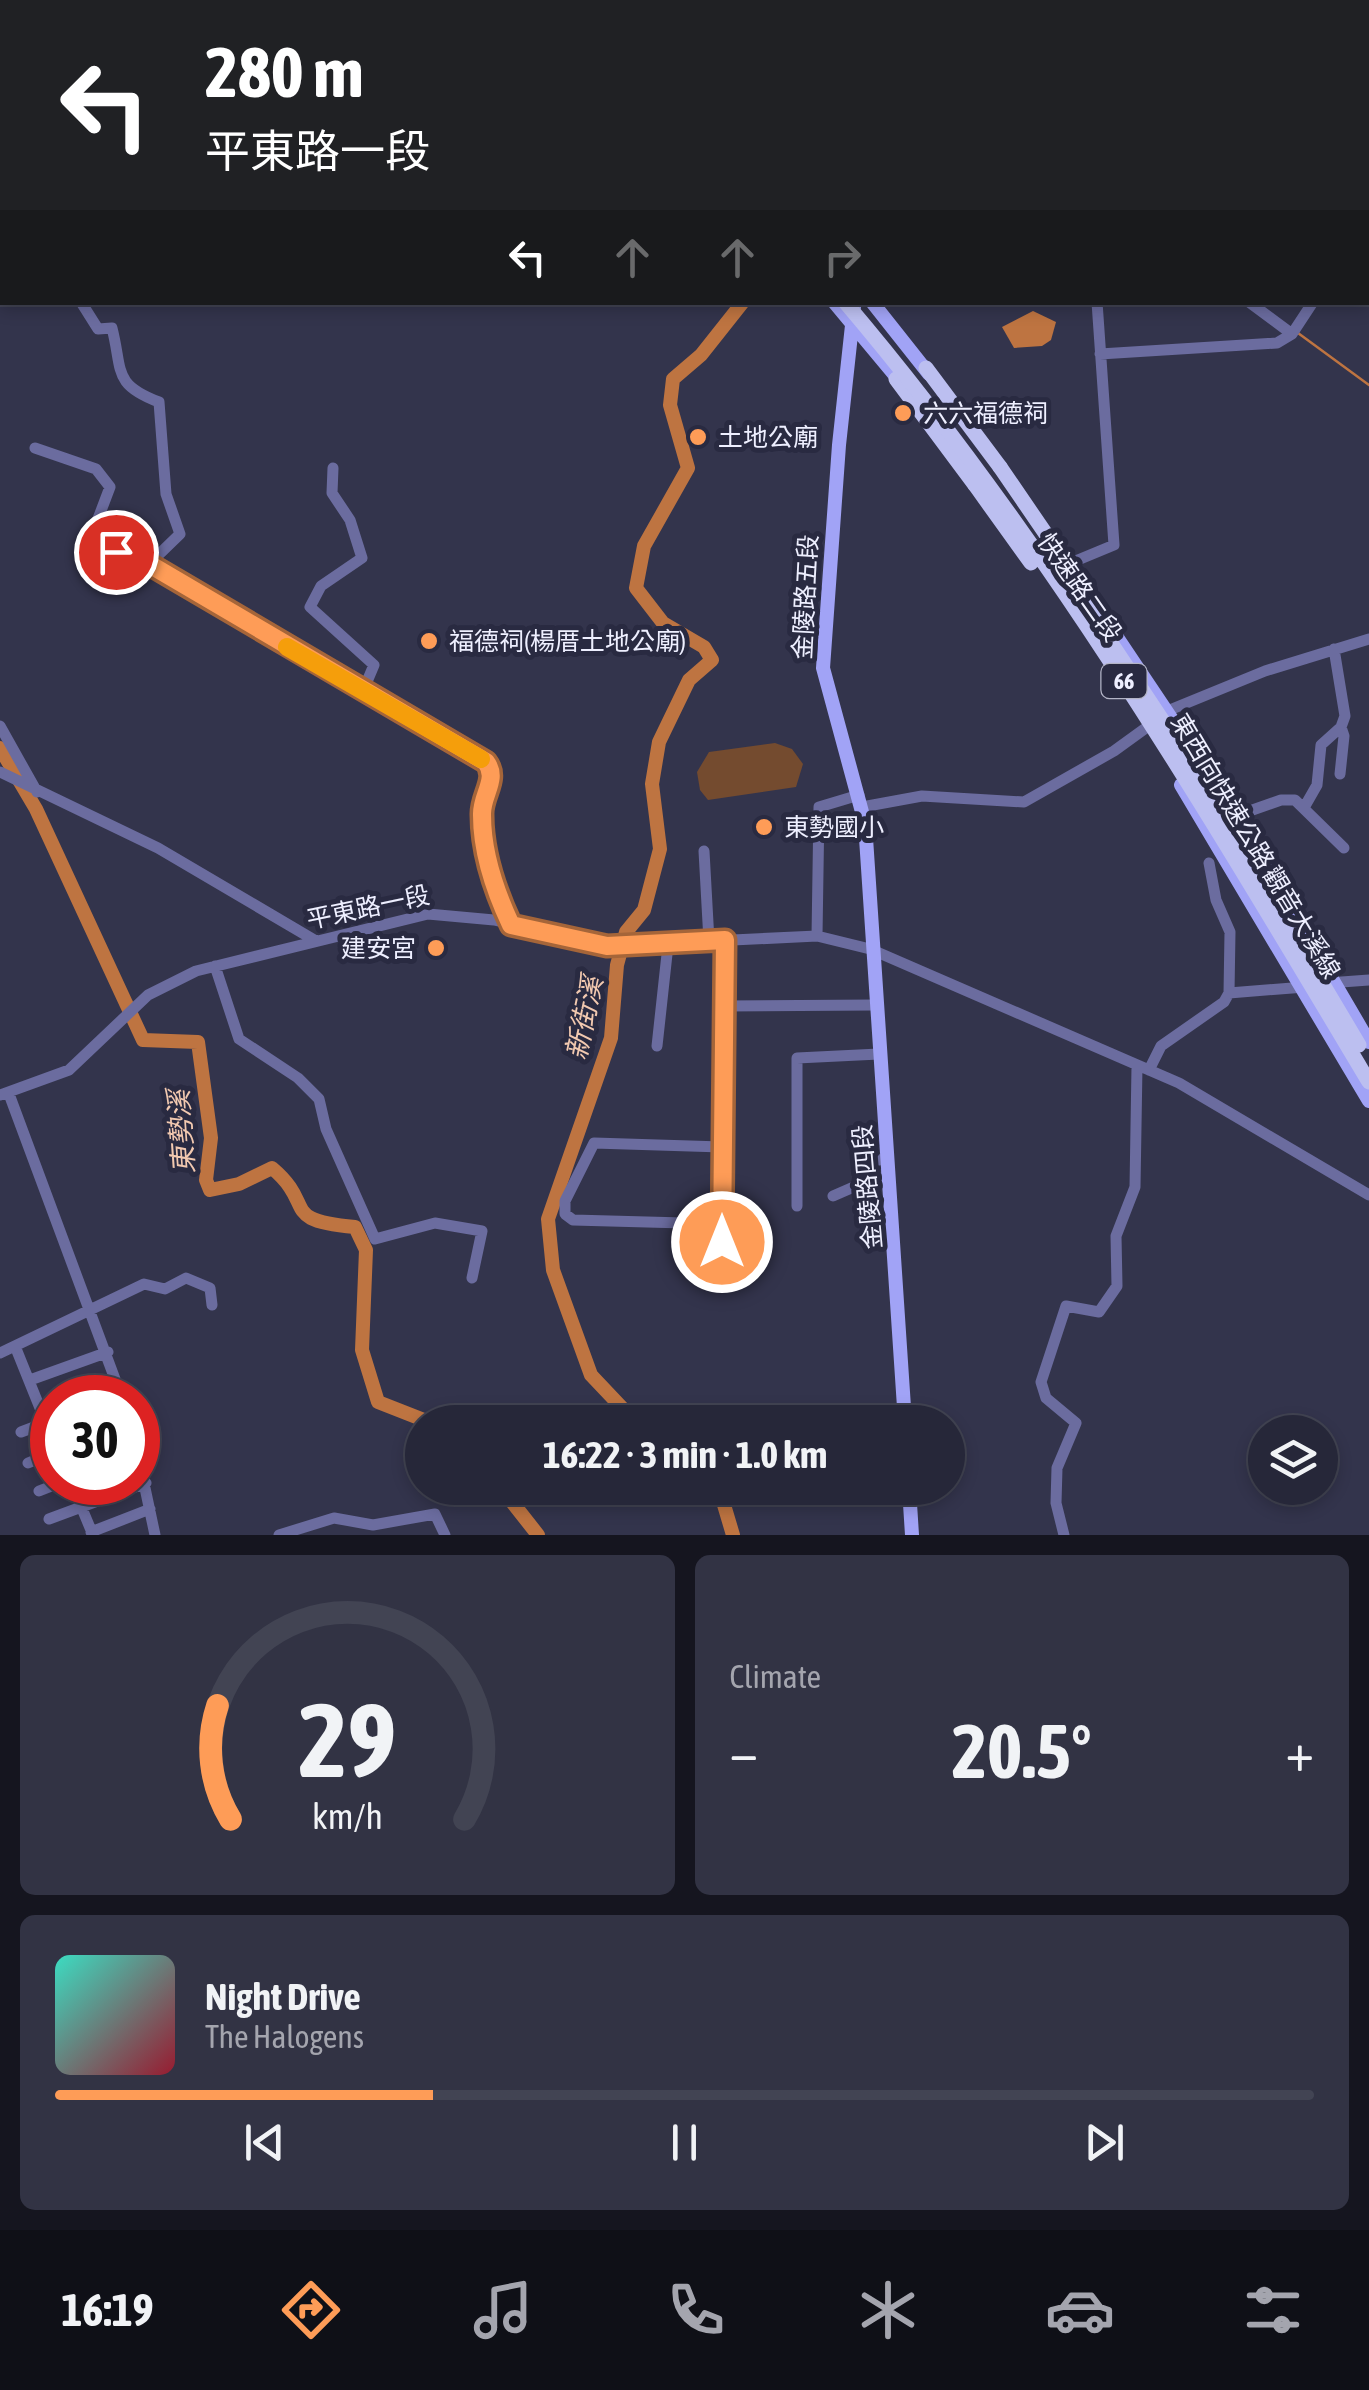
<!DOCTYPE html>
<html lang="en">
<head>
<meta charset="utf-8">
<style>
	body { margin:0; font-family:"Asap Condensed","Noto Sans TC",sans-serif; background:#323344; color:#f1f3f6; height:100vh; display:flex; flex-direction:column; font-size:38px; white-space:nowrap }
	* { box-sizing:border-box; margin:0 }
	p { font-size:32px; color:#a4a5ae }
	.icon { flex:none; width:55px; height:55px; fill:none; stroke:currentColor; stroke-width:2; stroke-linecap:round; stroke-linejoin:round }
	.map { position:relative; height:1535px; overflow:hidden }
	.panel { display:flex; flex-direction:column; gap:20px; padding:20px; background:#15151f; flex:1 }
	.panel>* { flex:none }
	.banner { position:absolute; left:0px; top:0px; width:1370px; height:305px; box-shadow:0 5px 15px #0003,0 0 0 2px #424453; background:#202124; color:#fff; overflow:hidden }
	.controls { position:absolute; left:1248px; top:1415px; display:grid; gap:20px }
	.controls a { display:grid; place-items:center; width:90px; height:90px; border-radius:50%; background:#262739; box-shadow:0 5px 15px #0003,0 0 0 2px #424453; font-size:50px }
	.speed { position:absolute; left:30px; top:1375px; display:flex; gap:20px; font-size:50px; font-weight:700; text-align:center }
	.speed>* { display:grid; place-content:center; width:130px; height:130px; border-radius:50%; background:#262739; box-shadow:0 5px 15px #0003,0 0 0 2px #424453; line-height:1 }
	.speed .limit { border:15px solid #d22; background:#fff; color:#111 }
	.pin { position:absolute; display:grid; place-items:center; width:85px; height:85px; color:#fff; margin:-42px; border:5px solid #fff; border-radius:50%; box-shadow:0 2px 10px #0007 }
	.me { position:absolute; width:110px; margin:-55px; rotate:0deg; stroke-linejoin:round; filter:drop-shadow(0 0 8px #0008) }
	.turn { display:flex; align-items:center; gap:35px; height:210px; padding:0 40px; font-size:45px }
	.turn .icon { width:130px; height:130px; stroke-width:2.5 }
	.turn b { display:block; font-size:70px; line-height:85px }
	.lanes { display:flex; align-items:center; height:95px; padding:0 40px; background:#0003; justify-content:center; gap:50px; direction:ltr }
	.lanes .off { opacity:.35 }
	.big { font-size:75px; font-weight:700; line-height:1.1 }
	.panel .widget { flex:1; display:flex; flex-direction:column; justify-content:center; gap:15px; min-width:0; padding:0 35px; border-radius:15px; background:#323344 }
	.panel .dial { align-items:center; gap:0 }
	.dial svg { height:260px; overflow:visible; fill:none; stroke:#424453; stroke-width:7; stroke-linecap:round; text-anchor:middle }
	.dial text { fill:#f1f3f6; stroke:none }
	.song { display:flex; align-items:center; gap:30px }
	.cover { width:120px; height:120px; border-radius:15px; background:linear-gradient(135deg,hsl(170 70% 55%),hsl(350 70% 35%)) }
	.played { height:10px; border-radius:5px; background:linear-gradient(90deg,#fe9c57 30%,#424453 30%) }
	.keys { display:flex; justify-content:space-around; direction:ltr }
	.heat { display:flex; justify-content:space-between; align-items:center; font-size:55px; direction:ltr }
	.panel .tiles { flex:1; display:grid; gap:20px; grid-template-columns:1fr 1fr }
	.widget:last-child { grid-column:span 2 }
	.trip { position:absolute; left:405px; top:1405px; width:560px; height:100px; border-radius:50px; background:#262739; box-shadow:0 5px 15px #0003,0 0 0 2px #424453; font-weight:700; line-height:100px; text-align:center }
	.tab-bar { display:flex; height:160px; justify-content:space-around; align-items:center; background:#0f1017; color:#a4a5ae }
	.tab-bar .icon { width:70px; height:70px }
	.tab-bar .selected { color:#fe9c57 }
	.tab-bar b { font-size:45px; color:#f1f3f6 }
	.map>svg:first-child { display:block }
	.green { fill:#744b2f }
	.water { fill:#be7441 }
	.lines { fill:none; stroke-linecap:round; stroke-linejoin:round }
	.stream { stroke:#be7441; stroke-width:2.5 }
	.river { stroke:#be7441; stroke-width:14 }
	.minor { stroke:#6b6c9f; stroke-width:11 }
	.major { stroke:#a1a3f6; stroke-width:14 }
	.highway { stroke:#bcbff0; stroke-width:15 }
	.highway-bridge { stroke:#bcbff0; stroke-width:15 }
	.route-casing { stroke:#a56539; stroke-width:25 }
	.route { stroke:#fe9c57; stroke-width:18 }
	.slow { stroke:#f59e0b; stroke-width:18 }
	.poi-dot { fill:#fe9c57; stroke:#292a41; stroke-width:4 }
	.labels { text-anchor:middle; dominant-baseline:central; stroke-width:10; stroke-linejoin:round; paint-order:stroke }
	.shield { fill:#292a41; stroke:#b3b4c6; stroke-width:2.5 }
	.shield-label { font-size:22px; font-weight:bold; fill:#eeefff }
	.poi-label { font-size:25px; fill:#eeefff; stroke:#292a41; text-anchor:start }
	.street-label { font-size:25px; fill:#eeefff; stroke:#292a41 }
	.water-label { font-size:28px; font-style:italic; fill:#f2c9b0; stroke:#292a41 }
</style>
</head>
<body>
<div class="map">
<svg width="1369" height="1535" viewBox="0 0 1369 1535">
	<rect width="100%" height="100%" fill="#33344c"/>
	<path class="green" d="M775,743L792,749L803,764L796,787L708,800L700,790L697,772L709,752Z"/>
	<path class="water" d="M1033,311L1056,322L1051,340L1042,346L1014,348L1002,327Z"/>
	<g class="lines">
		<path class="stream" d="M892,0L893,2
			M1368,32H1369
			M1298,333L1369,385"/>
		<path class="river" d="M799,2V0
			M0,748L36,809L143,1040L198,1042L211,1138L206,1180L210,1190L239,1184L272,1168C317,1206 278,1220 355,1227L366,1250L362,1350L378,1402L429,1422
			M673,1422L669,1418L626,1412L591,1375L553,1270L548,1219L611,1038L617,965L626,932L644,910L660,849L652,784L659,742L689,680L712,660L704,647L663,623L636,588L644,546L688,468L670,405L673,379L701,355L743,302
			M501,1488L538,1535
			M719,1488L733,1535"/>
		<path class="minor" d="M665,0L666,2
			M693,0L702,2
			M465,2L474,0
			M1368,21H1369
			M0,32L2,34
			M0,49L2,51
			M0,286H2
			M81,302L98,329L112,328C123,371 112,384 159,402L166,494L180,534L149,564
			M1249,302L1292,334
			M1100,354L1277,343L1292,334L1313,302
			M35,448L96,469L110,487L93,532L115,552L149,564L486,761C499,779 481,795 482,815C482,853 495,891 511,925
			M333,468L332,493L350,520L362,558L321,586L310,607L374,665L363,691
			M1073,562L1114,545L1097,302
			M0,726L37,792
			M0,772L158,848L316,941
			M1340,774L1344,736L1341,727
			M1305,806L1317,785L1321,745L1341,727L1345,716L1334,649
			M862,807L922,796L1024,802L1114,751L1172,709L1265,671L1369,639
			M1244,813L1281,800H1295L1344,848
			M704,851L709,941
			M1209,863L1216,900L1230,932L1229,993
			M817,936L819,807L859,795
			M215,966L239,1039L298,1078L319,1099L326,1129L375,1239L435,1223L482,1231L472,1278
			M1328,983L1369,980
			M724,1006L875,1005
			M657,1046L668,945
			M1149,1070L1161,1046L1224,1002L1229,993L1305,987
			M9,1094L122,1398
			M0,1095L69,1070L148,995L196,971L428,914L494,920L607,946L817,936L870,949L1179,1083L1369,1195
			M860,1162L888,1159
			M833,1196L888,1172
			M797,1206V1058L879,1054
			M721,1224L573,1220L565,1214V1201L594,1143L722,1147
			M721,1243L725,940
			M15,1346L52,1438
			M0,1353L144,1284L165,1289L186,1278L210,1288L212,1305
			M30,1380L108,1352
			M21,1432L50,1421
			M138,1455L155,1535
			M28,1463L52,1453
			M71,1482L93,1535
			M39,1491L62,1482
			M49,1519L146,1483
			M91,1532L150,1509
			M279,1535L334,1518L373,1525L435,1514L445,1535
			M1064,1535L1056,1503L1057,1468L1076,1423L1046,1398L1041,1382L1066,1306L1099,1312L1117,1286L1116,1236L1135,1187L1137,1066"/>
		<path class="major" d="M857,0L858,2
			M834,302L904,386
			M872,302L929,374
			M854,307L839,445L823,668L865,823L905,1422
			M1110,627L1236,815L1369,1042
			M1181,785L1369,1101
			M909,1488L912,1535"/>
		<path class="highway" d="M489,0L493,2
			M504,0L507,2
			M521,0L524,2
			M535,0L538,2
			M926,368L1000,467
			M896,379L975,485"/>
		<path class="highway-bridge" d="M845,302C1049,542 1208,813 1369,1082
			M1000,467L1115,635
			M975,485L1031,563
			M1103,631L1196,771L1359,1045"/>
	</g>
	<g class="lines">
		<g class="route-casing">
			<path id="route" d="M116,552L149,564L486,762C499,779 481,795 482,815C482,853 495,891 511,925L607,946L725,940L722,1242"/>
		</g>
		<use href="#route" class="route"/>
		<path class="slow" d="M287,647L481,759"/>
	</g>
	<g class="poi-dot">
		<circle cx="903" cy="413" r="10"/>
		<circle cx="698" cy="437" r="10"/>
		<circle cx="429" cy="641" r="10"/>
		<circle cx="764" cy="827" r="10"/>
		<circle cx="436" cy="948" r="10"/>
	</g>
	<g class="labels">
		<rect class="shield" x="1101.5" y="664" width="45" height="34" rx="8"/>
		<g class="shield-label">
			<text x="1124" y="681">66</text>
		</g>
		<g class="poi-label">
			<text x="923" y="413">六六福德祠</text>
			<text x="718" y="437">土地公廟</text>
			<text x="449" y="641">福德祠(楊厝土地公廟)</text>
			<text x="784" y="827">東勢國小</text>
			<text x="416" y="948" text-anchor="end">建安宮</text>
		</g>
		<g class="street-label">
			<text transform="translate(1080 587) rotate(55)">快速路二段</text>
			<text transform="translate(805 597) rotate(-87)">金陵路五段</text>
			<text transform="translate(1256 846) rotate(59)">東西向快速公路 觀音大溪線</text>
			<text transform="translate(368 907) rotate(-12)">平東路一段</text>
			<text transform="translate(867 1187) rotate(-95)">金陵路四段</text>
		</g>
		<g class="water-label">
			<text transform="translate(584 1018) rotate(-78)">新街溪</text>
			<text transform="translate(181 1132) rotate(-94)">東勢溪</text>
		</g>
	</g>
</svg>
<div class="controls">
<a><svg class="icon" aria-label="layers" viewBox="0 0 24 24"><path d="M12 4l9 5-9 5-9-5zM3 14l9 5 9-5"/></svg></a>
</div>
<div class="speed"><div class="limit">30</div></div>
<div class="pin" style="left:116px;top:552px;background:#d93025"><svg class="icon" aria-label="arrive" viewBox="0 0 24 24"><path d="M6 21V4h12l-3 4 3 4H6"/></svg></div>
<svg class="me" style="left:722px;top:1242px" viewBox="-20 -20 40 40"><circle r="17" fill="#fe9c57" stroke="#fff" stroke-width="3"/><path d="M0-11L8 9 0 5-8 9z" fill="#fff"/></svg>
<div class="trip">16:22 · 3 min · 1.0 km</div>
<div class="banner">
<div class="turn"><svg class="icon" aria-label="left" viewBox="0 0 24 24"><path d="M17 20v-9H6M10 6l-5 5 5 5"/></svg><div><b>280 m</b>平東路一段</div></div>
<div class="lanes"><svg class="icon" aria-label="left" viewBox="0 0 24 24"><path d="M17 20v-9H6M10 6l-5 5 5 5"/></svg><svg class="icon off" aria-label="ahead" viewBox="0 0 24 24"><path d="M12 20V5M6 11l6-6 6 6"/></svg><svg class="icon off" aria-label="ahead" viewBox="0 0 24 24"><path d="M12 20V5M6 11l6-6 6 6"/></svg><svg class="icon off" aria-label="right" viewBox="0 0 24 24"><path d="M7 20v-9h11M14 6l5 5-5 5"/></svg></div>
</div>
</div>
<section class="panel">
<div class="tiles">
<div class="widget dial"><svg viewBox="0 0 100 80">
<path d="M14 69A42 42 0 1 1 86 69"/>
<path d="M14 69A42 42 0 0 1 10 34" stroke="#fe9c57"/>
<text x="50" y="56" font-size="32" font-weight="700">29</text>
<text x="50" y="72" font-size="11">km/h</text>
</svg></div>
<div class="widget"><p>Climate</p>
<div class="heat"><a>−</a><b class="big">20.5°</b><a>+</a></div>
</div>
<div class="widget">
<div class="song"><i class="cover"></i><div><b>Night Drive</b><p>The Halogens</p></div></div>
<div class="played"></div>
<div class="keys"><svg class="icon" aria-label="previous" viewBox="0 0 24 24"><path d="M18 5L8 12l10 7zM5 5v14"/></svg><svg class="icon" aria-label="pause" viewBox="0 0 24 24"><path d="M8 5v14M16 5v14"/></svg><svg class="icon" aria-label="next" viewBox="0 0 24 24"><path d="M6 5l10 7-10 7zM19 5v14"/></svg></div>
</div>
</div>
</section>
<nav class="tab-bar">
<b>16:19</b>
<svg class="icon selected" aria-label="directions" viewBox="0 0 24 24"><path d="M12 3l9 9-9 9-9-9zM9 14v-3h6M13 9l2 2-2 2"/></svg>
<svg class="icon" aria-label="music" viewBox="0 0 24 24"><path d="M9 18V5l10-2v13"/><circle cx="6" cy="18" r="3"/><circle cx="16" cy="16" r="3"/></svg>
<svg class="icon" aria-label="phone" viewBox="0 0 24 24"><path d="M5 4h4l2 5-3 2q2 4 5 5l2-3 5 2v4C11 20 4 13 5 4z"/></svg>
<svg class="icon" aria-label="climate" viewBox="0 0 24 24"><path d="M12 3v18M4 7l16 10M4 17L20 7"/></svg>
<svg class="icon" aria-label="car" viewBox="0 0 24 24"><path d="M5 17H2v-5l4-1 3-4h7l3 4 3 1v5h-3M9 17h6M6 11h13"/><circle cx="7" cy="17" r="2"/><circle cx="17" cy="17" r="2"/></svg>
<svg class="icon" aria-label="filters" viewBox="0 0 24 24"><path d="M4 7h16M4 17h16"/><circle cx="9" cy="7" r="2"/><circle cx="15" cy="17" r="2"/></svg>
</nav>
</body>
</html>
